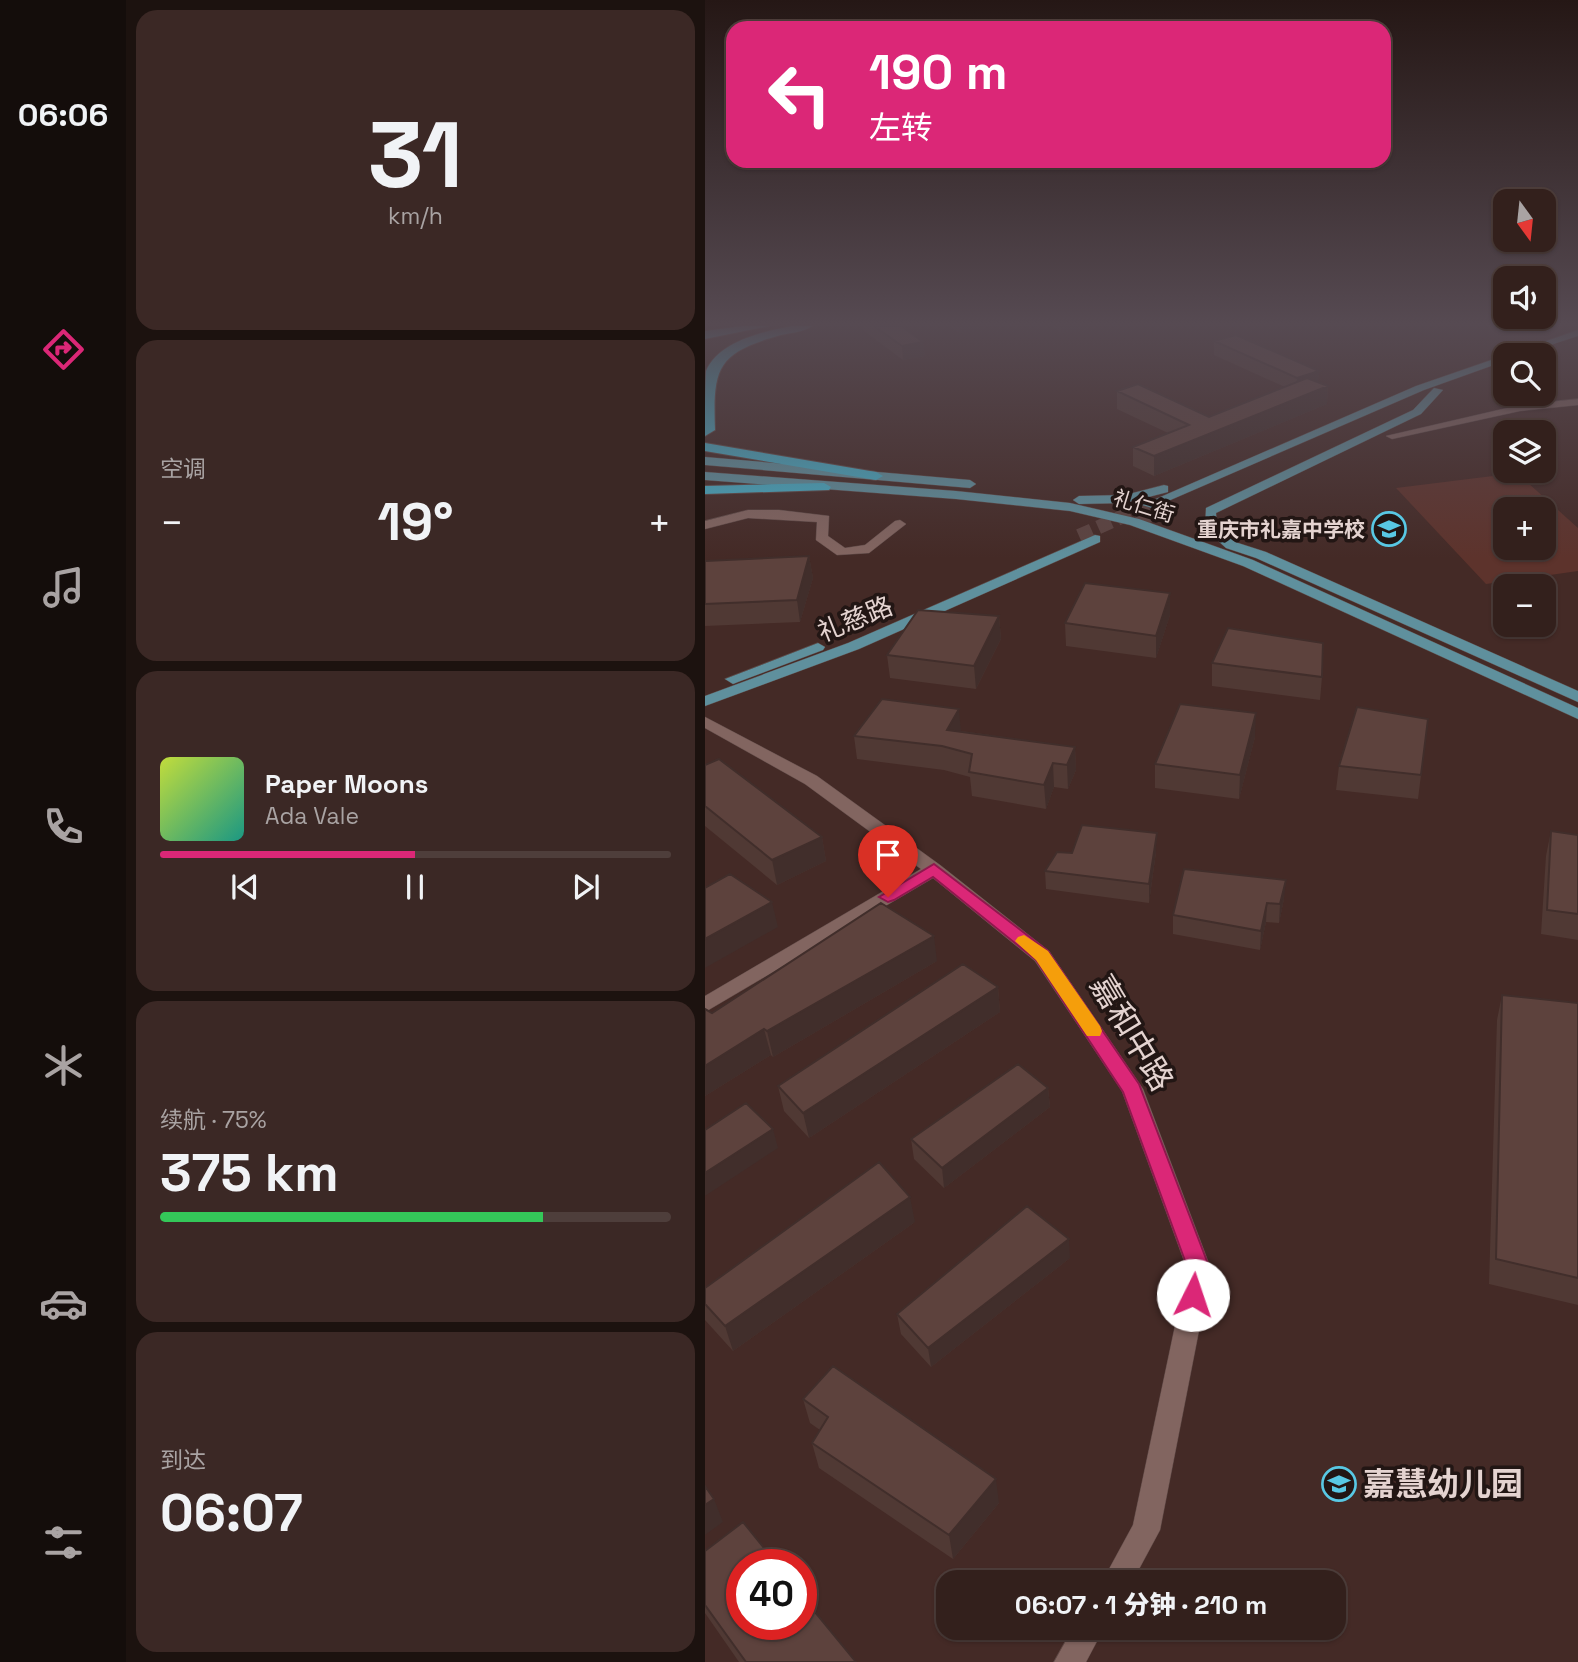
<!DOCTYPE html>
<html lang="zh">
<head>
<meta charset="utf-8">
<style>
	body { margin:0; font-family:"Space Grotesk","Noto Sans SC",sans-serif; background:#3b2825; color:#f1f3f6; height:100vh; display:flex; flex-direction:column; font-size:26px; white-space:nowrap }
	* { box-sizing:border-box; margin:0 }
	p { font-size:23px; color:#a9a3a3 }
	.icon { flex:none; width:38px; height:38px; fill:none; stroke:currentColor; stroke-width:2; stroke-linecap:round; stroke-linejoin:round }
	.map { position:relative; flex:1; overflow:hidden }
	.details { display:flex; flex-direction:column; gap:10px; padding:10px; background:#1c120f; width:579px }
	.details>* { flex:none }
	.banner { position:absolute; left:21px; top:21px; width:665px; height:147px; border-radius:21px; box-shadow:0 2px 5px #0004,0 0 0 2px #4e3e3b; background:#db2777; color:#fff; overflow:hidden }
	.needle { width:46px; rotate:165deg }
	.buttons { position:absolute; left:788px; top:189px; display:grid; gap:14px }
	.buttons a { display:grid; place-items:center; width:63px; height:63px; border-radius:14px; background:#33201c; box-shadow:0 2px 5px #0004,0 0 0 2px #4e3e3b; font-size:35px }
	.speed { position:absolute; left:21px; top:1549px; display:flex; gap:14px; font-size:35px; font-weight:700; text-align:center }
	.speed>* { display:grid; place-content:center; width:91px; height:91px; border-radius:50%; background:#33201c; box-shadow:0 2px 5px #0004,0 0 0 2px #4e3e3b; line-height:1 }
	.speed .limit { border:10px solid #d22; background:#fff; color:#111 }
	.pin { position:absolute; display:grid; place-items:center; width:60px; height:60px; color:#fff; margin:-72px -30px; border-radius:50% 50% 50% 0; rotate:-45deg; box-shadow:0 0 7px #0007 }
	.pin .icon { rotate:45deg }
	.me { position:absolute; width:77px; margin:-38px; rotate:4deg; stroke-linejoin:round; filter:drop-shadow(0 0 5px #0008) }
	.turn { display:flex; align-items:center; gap:24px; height:147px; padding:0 28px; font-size:32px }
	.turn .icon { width:91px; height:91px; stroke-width:2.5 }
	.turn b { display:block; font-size:49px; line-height:60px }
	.big { font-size:52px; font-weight:800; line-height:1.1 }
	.details .card { flex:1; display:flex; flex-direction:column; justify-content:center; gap:10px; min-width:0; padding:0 24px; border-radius:21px; background:#3b2825 }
	.details .dial { align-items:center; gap:0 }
	.dial b { font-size:91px; line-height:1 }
	.song { display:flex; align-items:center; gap:21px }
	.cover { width:84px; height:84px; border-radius:10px; background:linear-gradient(135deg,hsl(70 70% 55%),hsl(170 70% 35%)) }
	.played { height:7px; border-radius:4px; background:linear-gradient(90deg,#db2777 50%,#4e3e3b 50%) }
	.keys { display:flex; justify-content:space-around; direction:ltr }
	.heat { display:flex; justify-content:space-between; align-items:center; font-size:38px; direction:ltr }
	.charge { height:10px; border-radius:5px; background:linear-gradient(90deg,#34c759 75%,#4e3e3b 0) }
	.trip { position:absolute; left:231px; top:1570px; width:410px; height:70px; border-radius:21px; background:#33201c; box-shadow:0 2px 5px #0004,0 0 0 2px #4e3e3b; font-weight:800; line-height:70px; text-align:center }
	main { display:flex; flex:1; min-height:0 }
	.dock { display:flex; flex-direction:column; width:126px; justify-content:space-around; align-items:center; background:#140d0b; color:#a9a3a3 }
	.dock .icon { width:49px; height:49px }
	.dock .current { color:#db2777 }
	.dock b { font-size:32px; color:#f1f3f6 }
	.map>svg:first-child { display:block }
	.green { fill:#5d332c; fill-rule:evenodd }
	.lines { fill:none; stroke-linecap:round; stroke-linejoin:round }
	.major-tunnel { stroke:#5c4340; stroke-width:14; stroke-dasharray:14 7; stroke-linecap:butt }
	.minor-casing { stroke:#5d4845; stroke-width:1 }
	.major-casing { stroke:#5d4845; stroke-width:1 }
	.highway-casing { stroke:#5d4845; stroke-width:2 }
	.minor { fill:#826560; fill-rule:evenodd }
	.major { fill:#5f909d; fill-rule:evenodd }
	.highway { fill:#47adc5; fill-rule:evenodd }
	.wall { fill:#503934 }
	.shaded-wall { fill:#412e2b }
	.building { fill:#5d423d; stroke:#412e2b; stroke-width:2 }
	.route { fill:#db2777; stroke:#8e194d; stroke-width:2 }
	.slow { fill:#f59e0b }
	.labels { text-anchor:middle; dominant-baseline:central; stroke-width:7; stroke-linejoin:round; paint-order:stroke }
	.far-street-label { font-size:21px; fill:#e4d3d0; stroke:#221614 }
	.far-poi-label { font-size:21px; font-weight:bold; fill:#e4d3d0; stroke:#221614; text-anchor:end }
	.street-label { font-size:26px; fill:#e4d3d0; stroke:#221614 }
	.near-street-label { font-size:32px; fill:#e4d3d0; stroke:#221614 }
	.near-poi-label { font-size:32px; font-weight:bold; fill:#e4d3d0; stroke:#221614; text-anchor:start }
</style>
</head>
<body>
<main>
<nav class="dock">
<b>06:06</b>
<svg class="icon current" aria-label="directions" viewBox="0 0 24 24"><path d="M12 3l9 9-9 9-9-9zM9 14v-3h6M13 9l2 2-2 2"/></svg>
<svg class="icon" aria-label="music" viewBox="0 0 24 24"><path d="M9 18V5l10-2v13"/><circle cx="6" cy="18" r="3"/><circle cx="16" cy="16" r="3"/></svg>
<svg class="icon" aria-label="phone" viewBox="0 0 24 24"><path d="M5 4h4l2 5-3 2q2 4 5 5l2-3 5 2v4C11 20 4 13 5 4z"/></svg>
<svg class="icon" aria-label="climate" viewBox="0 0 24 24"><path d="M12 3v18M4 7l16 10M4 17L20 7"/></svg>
<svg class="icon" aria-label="car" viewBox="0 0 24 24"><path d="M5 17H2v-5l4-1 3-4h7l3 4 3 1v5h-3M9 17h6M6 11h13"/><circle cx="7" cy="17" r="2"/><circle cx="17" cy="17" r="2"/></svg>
<svg class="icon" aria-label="filters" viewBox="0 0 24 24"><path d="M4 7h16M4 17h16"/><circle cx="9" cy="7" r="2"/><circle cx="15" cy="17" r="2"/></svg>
</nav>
<section class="details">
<div class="card dial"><b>31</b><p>km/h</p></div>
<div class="card"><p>空调</p>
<div class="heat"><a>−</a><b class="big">19°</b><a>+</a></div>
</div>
<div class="card">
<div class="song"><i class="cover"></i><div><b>Paper Moons</b><p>Ada Vale</p></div></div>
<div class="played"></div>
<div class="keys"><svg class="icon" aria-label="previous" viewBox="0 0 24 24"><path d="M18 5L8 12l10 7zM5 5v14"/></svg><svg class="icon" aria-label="pause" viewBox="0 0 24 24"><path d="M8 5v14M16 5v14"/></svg><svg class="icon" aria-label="next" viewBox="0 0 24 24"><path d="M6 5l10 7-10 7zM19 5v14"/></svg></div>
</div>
<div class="card"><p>续航 · 75%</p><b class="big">375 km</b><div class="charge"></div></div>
<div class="card"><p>到达</p><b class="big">06:07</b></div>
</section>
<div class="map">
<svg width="873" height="1662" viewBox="0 0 873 1662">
	<rect width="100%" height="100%" fill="#442a26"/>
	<path class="green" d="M812,473L873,528V571L781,584L691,488ZM800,509H838V548H800Z"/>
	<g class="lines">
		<path class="major-tunnel" d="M432,521L459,509
			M374,536L443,505"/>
		<g class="minor-casing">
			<path id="minor" d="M873,399V405L815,411L687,439L681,436L815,405Z
				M43,510H74L124,516L123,536L140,548L160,545L190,521L195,520L201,524L164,553L132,555L111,540L112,522L43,518L0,529V521Z
				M0,717L112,776L235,865L344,951L438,1089L506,1269L455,1530L427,1582H397L428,1525L482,1269L417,1091L330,961L228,878L0,1012V996L216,869L100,784L0,728Z
				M368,1628H399L381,1662H349Z"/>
		</g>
		<g class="major-casing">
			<path id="major" d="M873,330V336L814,355H800V361L719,390L447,508L437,505L711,386Z
				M729,388L738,390L716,414L511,513L512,528L530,542L561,552L873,691V702L551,558L521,548L500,529L501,508L708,410Z
				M0,457L265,480L271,484L265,488L0,465Z
				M0,472L251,491L365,503L434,519L548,560L873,708V719L538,566L425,525L365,511L251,499L0,480Z
				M459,485L463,486V492L420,503L374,504L368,500L374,496L420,495Z
				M390,535L395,536V542L154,649L0,706V696L143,643Z
				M113,643L120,647L118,650L33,682L28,684L20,679Z"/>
		</g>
		<g class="highway-casing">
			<path id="highway" d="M37,326H64L0,339V331Z
				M86,326H107C99,332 86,333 76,335C11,353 8,368 10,430L0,436C0,421 0,383 1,371C14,341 58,332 86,326Z
				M0,443L171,472L178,476L171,480L0,451Z
				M119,483L126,487L124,490L0,494V486Z"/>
		</g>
		<use href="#minor" class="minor"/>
		<use href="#major" class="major"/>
		<use href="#highway" class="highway"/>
	</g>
	<path class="wall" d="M158,326H196L218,342L220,356L198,360L159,331Z
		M244,326H274L275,329L255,333Z
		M348,326H384V329L356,333Z
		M509,341L614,371L613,382L623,386L622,404L449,476L428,466V447L463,433L412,409V391L504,417L580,387L509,355Z
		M104,556L108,578L95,622L0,626V561Z
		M465,615L451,658L361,646L360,623Z
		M294,616L296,639L271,689L185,678L182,655Z
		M507,663L617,677L615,700L507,686Z
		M256,731L370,747L371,770L363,789L349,787L341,809L267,796L265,777L239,770L152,759L149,736Z
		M550,737L534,799L450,788V764Z
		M0,765L117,837L121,861L72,885L0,826Z
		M634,766L716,775L713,799L631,790Z
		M846,831L873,835V940L836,934L841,856Z
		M451,852L444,903L341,889L340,871L367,853Z
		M579,899L574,923L561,922L555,950L468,934V915Z
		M232,961L68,1057L66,1055L0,1096V1009L7,1013Z
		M293,987L295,1012L104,1138L79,1111L73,1086Z
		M797,995L873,1003V1305L784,1284L792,1020Z
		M343,1088L345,1107L239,1188L209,1159L206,1139Z
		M210,1222L28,1351L0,1320V1288Z
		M365,1258L226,1367L196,1334L192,1314Z
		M98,1399L294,1503L248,1559L114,1468L107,1443L115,1430L105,1423Z
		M0,1551L151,1662H34L0,1613Z"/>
	<path class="shaded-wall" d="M254,326H274L275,329L255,333Z
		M356,326H384V329L356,333Z
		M218,342L220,356L198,360L197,346Z
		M614,371L613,385L591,392L592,378Z
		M623,386L622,404L449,476V456Z
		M104,556L108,578L95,622L92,600Z
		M465,593V615L451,658V636Z
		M294,616L296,639L271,689L269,666Z
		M254,709L256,732L242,730Z
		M551,713L550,737L534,799L535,775Z
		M370,747L371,770L363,789L362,765Z
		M348,763L349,787L341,809L339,785Z
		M452,833L451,852L444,903V884Z
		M117,837L121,861L72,885L67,860Z
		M581,880L579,899L574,923L575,904Z
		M67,902L73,927L0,968V939Z
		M562,903L561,922L555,950L556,931Z
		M229,936L232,961L68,1057L62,1031Z
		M293,987L295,1012L104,1138L98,1113Z
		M59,1029L66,1055L0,1096V1066Z
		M343,1088L345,1107L239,1188L237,1168Z
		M68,1129L73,1148L0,1196V1173Z
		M205,1197L210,1222L28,1351L20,1326Z
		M364,1239L365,1258L226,1367L223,1348Z
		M291,1479L294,1503L248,1559L244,1535Z
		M9,1499L18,1522L0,1535V1505Z"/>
	<path class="building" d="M169,326H196L218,342L197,346Z
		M531,335L614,371L592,378L509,341Z
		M602,378L623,386L449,456L428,447L484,425L412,391L433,384L504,417Z
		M104,556L92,600L0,604V561Z
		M380,583L465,593L451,636L360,623Z
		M213,610L294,616L269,666L182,655Z
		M523,628L618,643L617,677L507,663Z
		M177,699L254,709L242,730L370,747L362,765L348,763L339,785L264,772L267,754L237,746L149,736Z
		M475,704L551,713L535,775L450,764Z
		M652,707L723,719L716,775L634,766Z
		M14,759L117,837L67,860L0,806V765Z
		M377,825L452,833L444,884L340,871L352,852L367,853Z
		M846,831L873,835V914L842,910Z
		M479,869L581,880L575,904L562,903L556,931L468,915Z
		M25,874L67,902L0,939V888Z
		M176,903L229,936L62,1031L59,1029L0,1066V1009L7,1013Z
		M258,964L293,987L98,1113L73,1086Z
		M797,995L873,1003V1278L791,1259Z
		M313,1064L343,1088L237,1168L206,1139Z
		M41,1103L68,1129L0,1173V1130Z
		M174,1162L205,1197L20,1326L0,1304V1288Z
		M322,1206L364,1239L223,1348L192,1314Z
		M128,1366L291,1479L244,1535L107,1443L123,1417L98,1399Z
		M0,1486L9,1499L0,1505Z
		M38,1522L72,1564H37V1624H96V1595L151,1662H41L0,1605V1551Z"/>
	<linearGradient id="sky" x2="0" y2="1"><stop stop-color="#251715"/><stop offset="0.58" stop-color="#564a52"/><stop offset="1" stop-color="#564a52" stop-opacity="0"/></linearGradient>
	<rect width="873" height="558" fill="url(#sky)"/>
	<path class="route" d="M229,864L343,951L434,1084L505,1269L496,1302L488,1305L481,1302L477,1295L483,1269L418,1092L331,960L228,877L189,900L183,902L174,897Z"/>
	<path class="slow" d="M319,935L343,951L395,1026L397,1031L395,1036H382L331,960L310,941L313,937Z"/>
	<defs>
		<g id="school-ring" transform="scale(1.75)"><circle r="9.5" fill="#221614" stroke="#58c8e4" stroke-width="1.5"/><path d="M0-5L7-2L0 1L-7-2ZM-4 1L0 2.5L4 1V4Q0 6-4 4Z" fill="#58c8e4"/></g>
	</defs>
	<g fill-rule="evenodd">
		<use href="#school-ring" x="684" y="529"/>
		<use href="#school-ring" x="634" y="1484"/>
	</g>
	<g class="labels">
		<g class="far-street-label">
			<text transform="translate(439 506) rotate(17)">礼仁街</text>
		</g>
		<g class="far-poi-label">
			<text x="660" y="529">重庆市礼嘉中学校</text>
		</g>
		<g class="street-label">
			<text transform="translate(150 619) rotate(-22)">礼慈路</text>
		</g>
		<g class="near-street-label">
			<text transform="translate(427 1033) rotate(59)">嘉和中路</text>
		</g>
		<g class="near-poi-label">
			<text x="658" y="1484">嘉慧幼儿园</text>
		</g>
	</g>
</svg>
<div class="buttons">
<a><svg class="needle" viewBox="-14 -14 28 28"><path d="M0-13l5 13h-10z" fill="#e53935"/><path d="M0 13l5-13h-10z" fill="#a9a3a3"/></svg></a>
<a><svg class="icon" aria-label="sound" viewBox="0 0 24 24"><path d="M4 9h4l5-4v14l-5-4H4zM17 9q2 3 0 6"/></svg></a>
<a><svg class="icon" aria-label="search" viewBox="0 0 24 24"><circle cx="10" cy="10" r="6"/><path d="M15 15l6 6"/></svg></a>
<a><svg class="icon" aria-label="layers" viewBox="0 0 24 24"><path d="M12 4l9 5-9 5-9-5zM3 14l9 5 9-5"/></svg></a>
<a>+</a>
<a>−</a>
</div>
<div class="speed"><div class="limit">40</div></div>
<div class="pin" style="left:183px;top:897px;background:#d93025"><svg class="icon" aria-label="arrive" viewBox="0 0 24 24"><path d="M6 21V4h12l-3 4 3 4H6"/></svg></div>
<svg class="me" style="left:488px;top:1295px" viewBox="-20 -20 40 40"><circle r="19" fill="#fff"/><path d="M0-13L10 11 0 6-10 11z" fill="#db2777"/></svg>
<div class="trip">06:07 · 1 分钟 · 210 m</div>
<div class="banner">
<div class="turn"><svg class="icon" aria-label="left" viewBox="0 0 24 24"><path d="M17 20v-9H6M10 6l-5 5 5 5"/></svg><div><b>190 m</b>左转</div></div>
</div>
</div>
</main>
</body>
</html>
